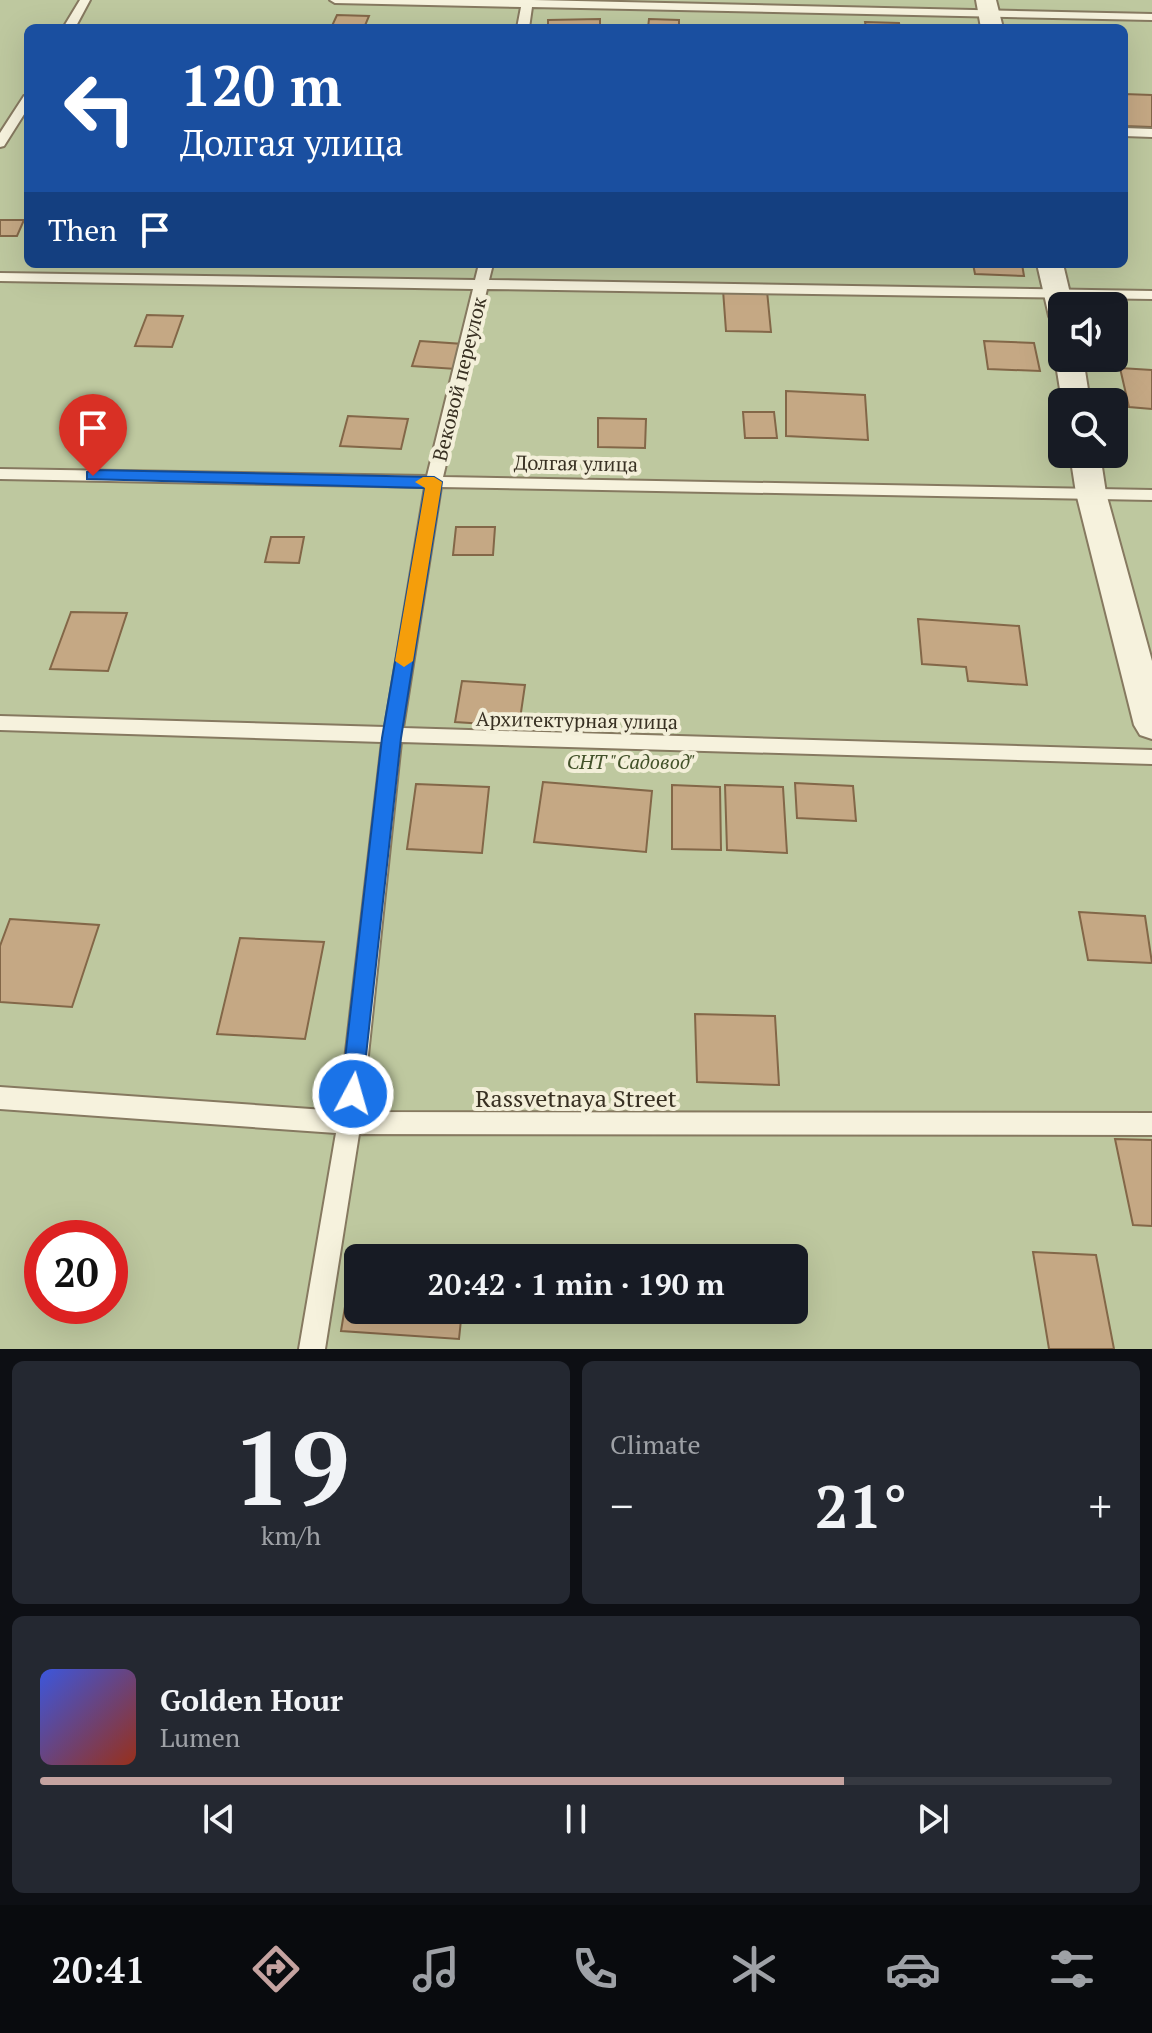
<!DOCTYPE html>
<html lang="en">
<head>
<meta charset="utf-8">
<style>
	body { margin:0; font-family:"PT Serif",serif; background:#242831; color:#f1f3f6; height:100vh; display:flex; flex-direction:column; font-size:30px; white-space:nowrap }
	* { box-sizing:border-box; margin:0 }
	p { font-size:26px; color:#9ea1a6 }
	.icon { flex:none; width:44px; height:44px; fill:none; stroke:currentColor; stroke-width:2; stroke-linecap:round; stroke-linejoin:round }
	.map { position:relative; height:1349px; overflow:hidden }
	.details { display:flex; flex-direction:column; gap:12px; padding:12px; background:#0d0f14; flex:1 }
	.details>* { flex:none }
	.hud { position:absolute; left:24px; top:24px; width:1104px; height:244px; border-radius:12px; box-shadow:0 8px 32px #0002; background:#1a4fa0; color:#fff; overflow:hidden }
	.fabs { position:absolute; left:1048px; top:292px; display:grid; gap:16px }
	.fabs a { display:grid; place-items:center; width:80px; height:80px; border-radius:12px; background:#171b24; box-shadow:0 8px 32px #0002; font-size:40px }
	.speed { position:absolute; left:24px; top:1220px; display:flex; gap:16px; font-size:40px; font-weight:700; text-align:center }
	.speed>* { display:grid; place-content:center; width:104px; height:104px; border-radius:50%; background:#171b24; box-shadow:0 8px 32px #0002; line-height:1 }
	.speed .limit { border:12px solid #d22; background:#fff; color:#111 }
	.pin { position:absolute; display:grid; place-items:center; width:68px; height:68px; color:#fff; margin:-82px -34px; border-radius:50% 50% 50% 0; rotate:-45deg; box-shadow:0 0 8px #0007 }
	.pin .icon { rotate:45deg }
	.me { position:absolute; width:88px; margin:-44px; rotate:6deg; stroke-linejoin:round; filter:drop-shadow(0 0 6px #0008) }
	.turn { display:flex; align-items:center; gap:28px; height:168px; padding:0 24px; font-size:36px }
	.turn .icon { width:104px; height:104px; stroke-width:2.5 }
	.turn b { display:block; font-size:56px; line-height:68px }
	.then { display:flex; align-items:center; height:76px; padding:0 24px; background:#0003; gap:16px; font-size:30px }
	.big { font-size:60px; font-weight:700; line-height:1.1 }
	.details .card { flex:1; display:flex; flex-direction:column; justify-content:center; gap:12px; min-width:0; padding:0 28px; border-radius:12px; background:#242831 }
	.details .dial { align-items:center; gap:0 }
	.dial b { font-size:104px; line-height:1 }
	.song { display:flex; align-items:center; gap:24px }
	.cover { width:96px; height:96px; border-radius:12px; background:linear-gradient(135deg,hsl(230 70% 55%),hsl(10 70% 35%)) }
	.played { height:8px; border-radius:4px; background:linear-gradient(90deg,#c5a3a0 75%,#363941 75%) }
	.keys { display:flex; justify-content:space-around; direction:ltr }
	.heat { display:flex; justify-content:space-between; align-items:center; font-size:44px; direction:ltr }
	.details .tiles { flex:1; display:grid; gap:12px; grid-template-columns:1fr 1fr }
	.card:last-child { grid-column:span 2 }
	.trip { position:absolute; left:344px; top:1244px; width:464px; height:80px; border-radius:12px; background:#171b24; box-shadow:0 8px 32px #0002; font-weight:700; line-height:80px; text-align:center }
	.tab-bar { display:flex; height:128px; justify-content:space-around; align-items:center; background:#090b0e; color:#9ea1a6 }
	.tab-bar .icon { width:56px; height:56px }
	.tab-bar .selected { color:#c5a3a0 }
	.tab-bar b { font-size:36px; color:#f1f3f6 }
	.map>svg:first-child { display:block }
	.green { fill:#bec89f; fill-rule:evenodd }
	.building { fill:#c5a884; stroke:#836748; stroke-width:2 }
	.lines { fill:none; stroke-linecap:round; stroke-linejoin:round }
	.lane-casing { stroke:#867960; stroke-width:4 }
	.street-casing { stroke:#867960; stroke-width:4 }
	.lane { fill:#f6f2dd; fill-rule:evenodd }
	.street { fill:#f6f2dd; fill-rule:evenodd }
	.route { fill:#1a73e8; stroke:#114b97; stroke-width:2 }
	.slow { fill:#f59e0b }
	.labels { text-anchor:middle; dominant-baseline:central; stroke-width:8; stroke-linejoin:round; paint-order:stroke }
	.street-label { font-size:20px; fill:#383022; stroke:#f3efd9 }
	.park-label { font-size:20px; font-style:italic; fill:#43522a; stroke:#f3efd9 }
	.near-street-label { font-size:24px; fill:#383022; stroke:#f3efd9 }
</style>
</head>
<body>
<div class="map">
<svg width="1152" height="1349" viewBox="0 0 1152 1349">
	<rect width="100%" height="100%" fill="#ebe5ca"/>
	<path class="green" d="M0,0H1152V1349H0ZM28,28H1124V264H28ZM1062,306H1114V358H1062ZM1062,402H1114V454H1062ZM42,1238H110V1306H42ZM358,1258H794V1310H358Z"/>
	<path class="building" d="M337,15L369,16L364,28H331Z
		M600,19V28H548V20Z
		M649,19L679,20V28H648Z
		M865,22L899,23L900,28H866Z
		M1124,94L1152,95V127L1124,126Z
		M0,220H24L17,236H0Z
		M973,264H1022L1024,276L975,274Z
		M723,290L767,291L771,332L726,331Z
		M147,315L183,316L172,347L135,346Z
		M420,341L463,344L456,369L412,366Z
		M984,341L1034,343L1040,371L988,369Z
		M1120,368L1152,370V409L1129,407Z
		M786,391L865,395L868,440L786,436Z
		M743,412H774L777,438H745Z
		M348,416L408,419L401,449L340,446Z
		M598,418L646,419L645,448L598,447Z
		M456,527H495L493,555H453Z
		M271,537H304L299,563L265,562Z
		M71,612L127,613L108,671L50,669Z
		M918,619L1019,626L1027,685L968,681L966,667L922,664Z
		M462,681L525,685L519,726L455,722Z
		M543,782L652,791L646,852L534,842Z
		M795,783L853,786L856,821L797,818Z
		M416,784L489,787L482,853L407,849Z
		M672,785L720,787L721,850L672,849Z
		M725,785L783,787L787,853L727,850Z
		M1079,912L1145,916L1152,963L1088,960Z
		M10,919L99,925L72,1007L0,1002V946Z
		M240,938L324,942L305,1039L217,1034Z
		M695,1014L775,1016L779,1085L697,1082Z
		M1115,1139L1152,1140V1226L1133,1225Z
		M1033,1252L1096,1255L1114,1349H1049Z
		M353,1258H358V1310H462L459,1339L341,1331Z"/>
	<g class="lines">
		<g class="lane-casing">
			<path id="lane" d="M80,0H90L75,28H63Z
				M330,0H533L1152,14V20L532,7L529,28H517L521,7L335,3Z
				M28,95V108L4,146L0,147V133L24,96Z
				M1124,128L1152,129V137L1124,136Z
				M479,264H493L489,280L1152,291V299L487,289L443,477L1152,490V500L441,487L403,728L1152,750V764L401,742L362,1112L1152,1113V1135L359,1134L325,1349H299L336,1133L0,1109V1087L339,1111L382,742L0,730V716L385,727L425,487L0,479V469L427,476L473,289L0,281V273L475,280Z"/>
		</g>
		<g class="street-casing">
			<path id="street" d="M976,0H996L1003,28H981Z
				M1037,264H1063L1073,306H1062V324L1052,322L1049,316Z
				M1062,351V358H1083L1090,402H1062L1055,358Z
				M1070,454H1100L1106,493L1152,661V739L1140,735L1134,725L1076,493Z"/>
		</g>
		<use href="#lane" class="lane"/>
		<use href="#street" class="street"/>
	</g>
	<path class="route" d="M93,470L434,477L442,482L401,738L361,1101L353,1104L345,1101L341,1094L382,738L425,488L87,479V472Z"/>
	<path class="slow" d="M434,477L442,482L413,661L404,667L395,661L425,488L415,482L423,477Z"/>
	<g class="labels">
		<g class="street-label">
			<text transform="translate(459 379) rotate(-76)">Вековой переулок</text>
			<text transform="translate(576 463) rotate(1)">Долгая улица</text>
			<text transform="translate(577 720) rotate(1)">Архитектурная улица</text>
		</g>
		<g class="park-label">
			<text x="631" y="761">СНТ "Садовод"</text>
		</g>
		<g class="near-street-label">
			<text x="576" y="1098">Rassvetnaya Street</text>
		</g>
	</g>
</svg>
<div class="fabs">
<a><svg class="icon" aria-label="sound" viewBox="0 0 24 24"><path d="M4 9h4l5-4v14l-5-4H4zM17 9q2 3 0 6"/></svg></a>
<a><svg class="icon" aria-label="search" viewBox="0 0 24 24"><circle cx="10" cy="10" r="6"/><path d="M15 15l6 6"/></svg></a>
</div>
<div class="speed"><div class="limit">20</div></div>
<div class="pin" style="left:93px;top:476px;background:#d93025"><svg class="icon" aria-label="arrive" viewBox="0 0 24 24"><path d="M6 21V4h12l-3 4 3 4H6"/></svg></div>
<svg class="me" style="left:353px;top:1094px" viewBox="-20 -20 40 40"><circle r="17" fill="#1a73e8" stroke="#fff" stroke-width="3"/><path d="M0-11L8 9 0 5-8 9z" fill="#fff"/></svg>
<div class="trip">20:42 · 1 min · 190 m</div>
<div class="hud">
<div class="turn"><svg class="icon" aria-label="left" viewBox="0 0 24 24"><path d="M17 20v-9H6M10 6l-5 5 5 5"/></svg><div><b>120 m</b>Долгая улица</div></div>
<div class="then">Then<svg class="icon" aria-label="arrive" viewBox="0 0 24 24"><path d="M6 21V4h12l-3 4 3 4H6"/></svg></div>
</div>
</div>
<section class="details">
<div class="tiles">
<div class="card dial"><b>19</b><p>km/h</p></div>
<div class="card"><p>Climate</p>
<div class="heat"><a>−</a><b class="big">21°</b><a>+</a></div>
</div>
<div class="card">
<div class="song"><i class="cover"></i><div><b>Golden Hour</b><p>Lumen</p></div></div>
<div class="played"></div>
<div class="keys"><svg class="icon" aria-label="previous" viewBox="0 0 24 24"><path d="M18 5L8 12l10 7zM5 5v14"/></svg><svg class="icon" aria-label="pause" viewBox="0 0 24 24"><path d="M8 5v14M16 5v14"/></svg><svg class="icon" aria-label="next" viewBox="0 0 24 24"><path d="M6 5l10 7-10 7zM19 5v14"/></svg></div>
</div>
</div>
</section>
<nav class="tab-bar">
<b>20:41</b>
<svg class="icon selected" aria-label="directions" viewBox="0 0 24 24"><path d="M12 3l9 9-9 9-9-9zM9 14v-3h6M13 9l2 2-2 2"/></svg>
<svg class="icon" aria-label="music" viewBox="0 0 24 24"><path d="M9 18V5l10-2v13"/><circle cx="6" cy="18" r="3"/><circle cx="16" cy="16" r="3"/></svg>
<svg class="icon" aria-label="phone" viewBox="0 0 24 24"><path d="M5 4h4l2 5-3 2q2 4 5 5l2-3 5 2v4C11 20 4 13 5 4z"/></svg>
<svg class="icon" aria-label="climate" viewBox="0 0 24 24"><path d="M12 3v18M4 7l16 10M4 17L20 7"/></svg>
<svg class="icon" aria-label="car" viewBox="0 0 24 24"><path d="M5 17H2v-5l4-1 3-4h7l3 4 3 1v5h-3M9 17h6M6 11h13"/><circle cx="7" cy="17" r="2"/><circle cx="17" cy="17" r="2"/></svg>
<svg class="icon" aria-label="filters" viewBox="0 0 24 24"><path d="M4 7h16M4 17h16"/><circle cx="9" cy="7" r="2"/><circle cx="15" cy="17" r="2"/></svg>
</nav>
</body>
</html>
